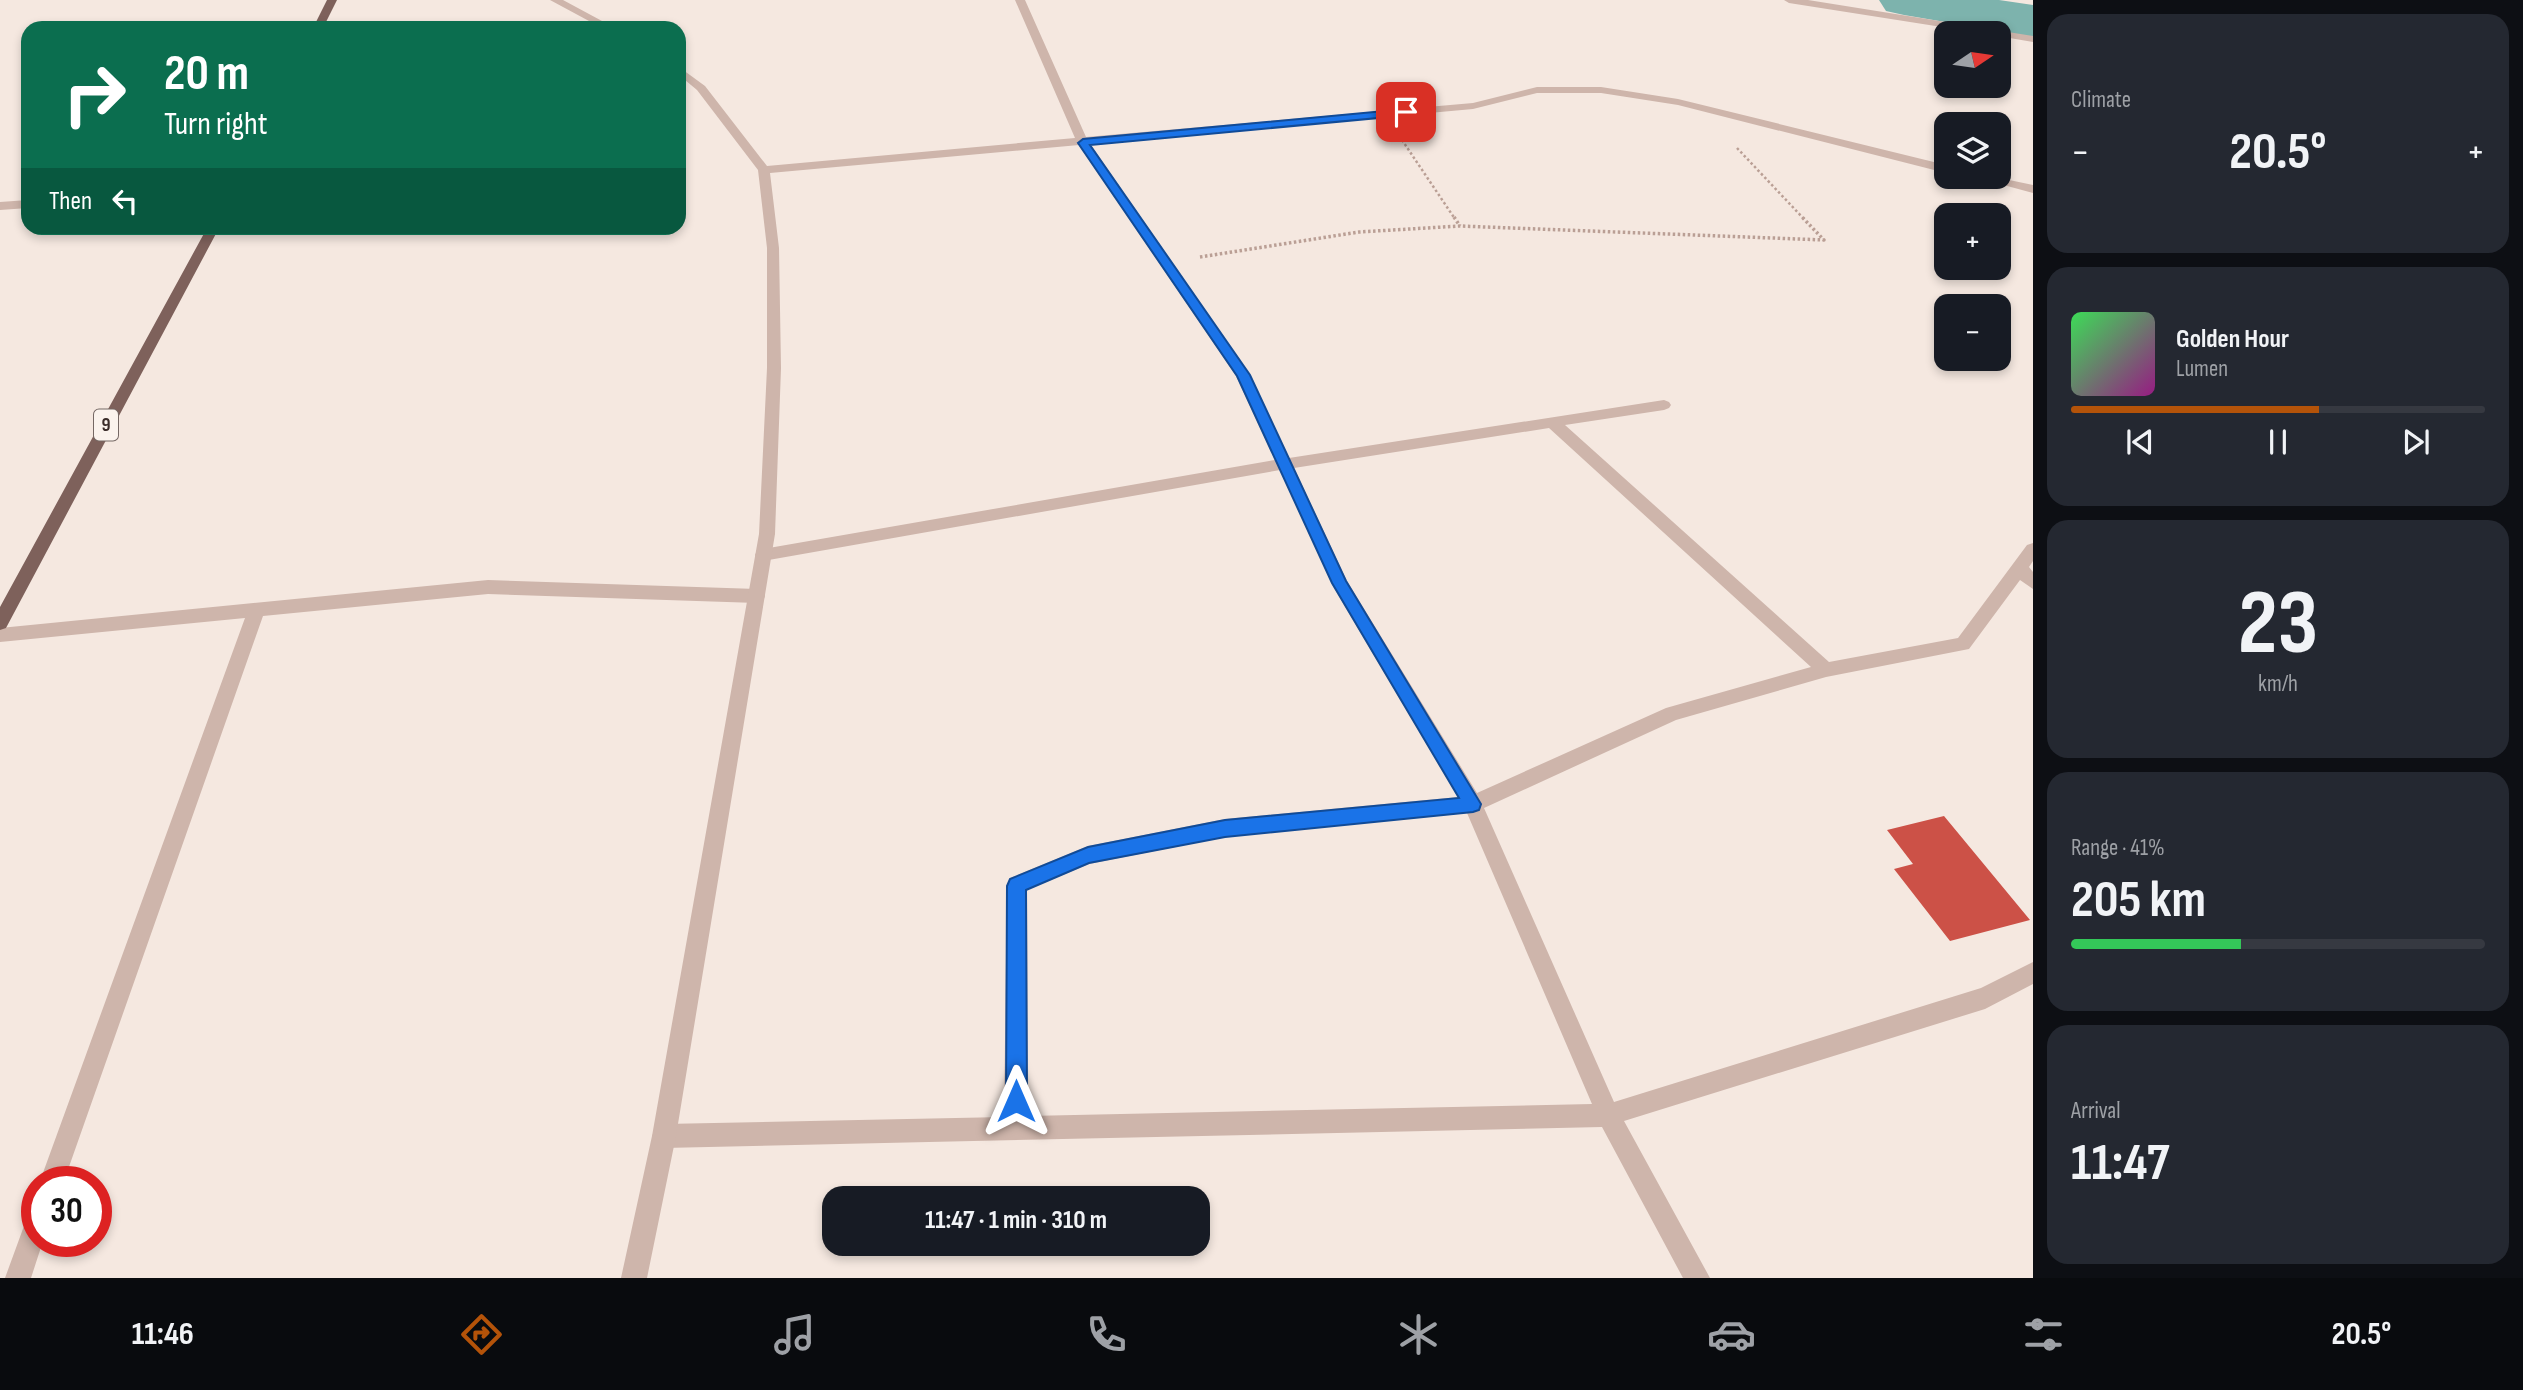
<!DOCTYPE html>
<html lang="en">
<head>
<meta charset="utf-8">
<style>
	body { margin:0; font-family:"Sofia Sans Condensed",sans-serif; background:#242831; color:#f1f3f6; height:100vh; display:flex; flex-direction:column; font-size:26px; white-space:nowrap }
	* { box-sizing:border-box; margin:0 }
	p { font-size:23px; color:#9ea1a6 }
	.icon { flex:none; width:38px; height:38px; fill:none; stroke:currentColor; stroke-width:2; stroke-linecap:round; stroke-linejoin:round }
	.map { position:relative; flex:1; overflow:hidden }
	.drawer { display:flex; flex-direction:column; gap:14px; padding:14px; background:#0d0f14; width:490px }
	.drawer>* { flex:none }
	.guide { position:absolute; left:21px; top:21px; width:665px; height:214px; border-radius:21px; box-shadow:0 4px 10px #0003; background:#0b6e4f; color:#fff; overflow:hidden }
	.needle { width:46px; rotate:77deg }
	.fabs { position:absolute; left:1934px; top:21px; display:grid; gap:14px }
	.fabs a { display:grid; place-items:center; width:77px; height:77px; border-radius:14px; background:#171b24; box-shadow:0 4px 10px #0003; font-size:35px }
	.speed { position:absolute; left:21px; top:1166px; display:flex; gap:14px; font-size:35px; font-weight:700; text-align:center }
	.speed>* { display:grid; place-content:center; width:91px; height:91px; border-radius:50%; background:#171b24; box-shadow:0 4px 10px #0003; line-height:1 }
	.speed .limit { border:10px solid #d22; background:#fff; color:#111 }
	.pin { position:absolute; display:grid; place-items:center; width:60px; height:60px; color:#fff; margin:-30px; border-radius:14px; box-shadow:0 4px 10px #0006 }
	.me { position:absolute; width:77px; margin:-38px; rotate:0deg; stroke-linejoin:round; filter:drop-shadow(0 0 5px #0008) }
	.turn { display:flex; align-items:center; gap:24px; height:147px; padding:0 28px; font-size:32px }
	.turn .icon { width:91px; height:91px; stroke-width:2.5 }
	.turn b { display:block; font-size:49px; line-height:60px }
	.then { display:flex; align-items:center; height:66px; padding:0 28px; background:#0003; gap:14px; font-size:26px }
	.big { font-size:52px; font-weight:700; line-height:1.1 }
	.drawer .tile { flex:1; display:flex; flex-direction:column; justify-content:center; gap:10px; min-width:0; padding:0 24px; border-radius:21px; background:#242831 }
	.drawer .dial { align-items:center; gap:0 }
	.dial b { font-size:91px; line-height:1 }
	.song { display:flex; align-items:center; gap:21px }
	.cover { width:84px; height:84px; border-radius:10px; background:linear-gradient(135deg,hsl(130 70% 55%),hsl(310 70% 35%)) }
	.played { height:7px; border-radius:4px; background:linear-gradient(90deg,#b45309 60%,#363941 60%) }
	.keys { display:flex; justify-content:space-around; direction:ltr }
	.heat { display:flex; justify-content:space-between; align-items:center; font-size:38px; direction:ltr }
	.charge { height:10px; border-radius:5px; background:linear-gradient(90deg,#34c759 41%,#363941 0) }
	.trip { position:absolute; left:822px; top:1186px; width:388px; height:70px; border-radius:21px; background:#171b24; box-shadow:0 4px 10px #0003; font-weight:700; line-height:70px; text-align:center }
	.dock { display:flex; height:112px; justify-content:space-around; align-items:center; background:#090b0e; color:#9ea1a6 }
	.dock .icon { width:49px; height:49px }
	.dock .current { color:#b45309 }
	.dock b { font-size:32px; color:#f1f3f6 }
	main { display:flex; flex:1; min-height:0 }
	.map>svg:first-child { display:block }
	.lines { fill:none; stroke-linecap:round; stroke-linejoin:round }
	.river { fill:#7db3ad; fill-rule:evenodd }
	.building { fill:#cc5147 }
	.path-far1 { stroke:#ba9f95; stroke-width:2.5; stroke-dasharray:2.5 2.5; stroke-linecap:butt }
	.path { stroke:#ba9f95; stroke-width:3.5; stroke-dasharray:2.5 2.5; stroke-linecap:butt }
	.minor { fill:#ceb5ab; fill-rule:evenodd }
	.tertiary { fill:#ceb5ab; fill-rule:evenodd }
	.primary { fill:#7e615b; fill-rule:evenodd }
	.route { fill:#1a73e8; stroke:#114b97; stroke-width:2 }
	.labels { text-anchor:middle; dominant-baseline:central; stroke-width:5; stroke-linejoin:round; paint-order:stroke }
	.shield { fill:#fbf3ed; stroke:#756864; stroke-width:2 }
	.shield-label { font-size:19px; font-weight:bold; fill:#3b2d2a }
</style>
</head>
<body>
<main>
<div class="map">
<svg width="2033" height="1278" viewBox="0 0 2033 1278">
	<rect width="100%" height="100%" fill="#f5e8e0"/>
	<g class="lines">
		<path class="river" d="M1879,0H1999L2033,5V37L1904,15L1886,11Z"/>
	</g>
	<path class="building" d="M1944,816L2030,920L1950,941L1894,869L1913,864L1887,830Z"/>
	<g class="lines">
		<path class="path-far1" d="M1402,140L1455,219
			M1737,148L1804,219"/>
		<path class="path" d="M1454,217L1460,226
			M1200,257L1359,232L1460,226L1824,240L1802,217"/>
		<path class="minor" d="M550,0H563L615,28H602Z
			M1015,0H1025L1086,137L1473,103L1537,87H1601L1678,99L1946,165V173L1678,105L1601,93H1537L1473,109L1090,144L1248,372L1289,458L1664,400L1669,402L1671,405L1669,408L1664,410L1565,425L1829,662L1958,638L2027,545L2033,543V561L2029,567L2033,572V589L2020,580L1969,649L1826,677L1676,720L1484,808L1614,1102L1981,988L2033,962V984L1985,1009L1624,1121L1710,1278H1683L1602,1127L664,1148L656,1144L652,1136L656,1128L664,1124L1004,1117L1007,885L1010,878L1088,846L1225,819L1458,797L1334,588L1280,470L763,561L757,559L755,555L757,551L763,549L1275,460L1236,376L1079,145L770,173L779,248L781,368L775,534L767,540L761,538L759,534L767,368V248L758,170L697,90L679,75V67L705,86L767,166L1075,138ZM1549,428L1811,667L1666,708L1477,793L1347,581L1294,468ZM1467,813L1592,1104L1028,1116L1027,890L1089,864L1225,837Z
			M1974,177H1995L2033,185V193Z
			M28,200V208L0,210V202Z
			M488,580L757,589L763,591L765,596L763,601L757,603L488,594L263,616L64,1181H40L245,618L0,642V628Z
			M37,1212V1241H43L31,1278H5L28,1215Z"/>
		<path class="tertiary" d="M1784,0H1808L2033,36V42L1998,36V33H1980L1789,3Z
			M767,528L775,534L676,1136L647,1278H621L652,1136L759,534Z"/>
		<path class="primary" d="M327,0H337L323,28H313Z
			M207,228H219L6,628L0,630V607Z"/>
	</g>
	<path class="route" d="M1406,109L1410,110V115L1090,145L1250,375L1346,581L1481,804L1479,810L1473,812L1225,837L1089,863L1026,890L1027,1101L1024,1109L1016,1112L1009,1109L1006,1101L1007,886L1010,879L1088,847L1225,820L1459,798L1332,583L1237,376L1078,143L1083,139Z"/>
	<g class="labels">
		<rect class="shield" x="94" y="409.5" width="24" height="31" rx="5"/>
		<g class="shield-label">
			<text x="106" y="425">9</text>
		</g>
	</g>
</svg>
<div class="fabs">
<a><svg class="needle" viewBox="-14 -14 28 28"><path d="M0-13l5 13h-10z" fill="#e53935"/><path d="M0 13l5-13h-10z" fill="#9ea1a6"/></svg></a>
<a><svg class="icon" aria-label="layers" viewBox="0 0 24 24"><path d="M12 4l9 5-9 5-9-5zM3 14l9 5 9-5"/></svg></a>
<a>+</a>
<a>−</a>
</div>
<div class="speed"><div class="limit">30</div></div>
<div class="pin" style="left:1406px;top:112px;background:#d93025"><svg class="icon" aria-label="arrive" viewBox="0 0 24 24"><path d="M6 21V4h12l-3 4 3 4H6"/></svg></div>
<svg class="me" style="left:1016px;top:1101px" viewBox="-20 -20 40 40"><path d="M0-17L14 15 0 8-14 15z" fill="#1a73e8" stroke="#fff" stroke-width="4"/></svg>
<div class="trip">11:47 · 1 min · 310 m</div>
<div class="guide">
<div class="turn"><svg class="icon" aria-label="right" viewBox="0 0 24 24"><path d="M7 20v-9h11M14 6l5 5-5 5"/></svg><div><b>20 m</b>Turn right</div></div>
<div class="then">Then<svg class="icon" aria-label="left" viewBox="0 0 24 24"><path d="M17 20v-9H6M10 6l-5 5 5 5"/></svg></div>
</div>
</div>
<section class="drawer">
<div class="tile"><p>Climate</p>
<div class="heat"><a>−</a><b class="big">20.5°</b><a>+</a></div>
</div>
<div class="tile">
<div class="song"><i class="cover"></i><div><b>Golden Hour</b><p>Lumen</p></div></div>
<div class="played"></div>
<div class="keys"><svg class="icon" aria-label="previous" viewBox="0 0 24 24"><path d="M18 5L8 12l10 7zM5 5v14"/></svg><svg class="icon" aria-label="pause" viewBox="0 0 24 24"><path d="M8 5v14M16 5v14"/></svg><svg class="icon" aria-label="next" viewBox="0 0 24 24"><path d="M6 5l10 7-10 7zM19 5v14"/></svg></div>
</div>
<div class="tile dial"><b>23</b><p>km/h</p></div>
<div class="tile"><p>Range · 41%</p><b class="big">205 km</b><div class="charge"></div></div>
<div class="tile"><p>Arrival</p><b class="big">11:47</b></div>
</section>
</main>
<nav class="dock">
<b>11:46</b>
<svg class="icon current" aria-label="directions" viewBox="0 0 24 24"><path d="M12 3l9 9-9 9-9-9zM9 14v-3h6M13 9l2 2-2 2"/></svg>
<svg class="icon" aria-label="music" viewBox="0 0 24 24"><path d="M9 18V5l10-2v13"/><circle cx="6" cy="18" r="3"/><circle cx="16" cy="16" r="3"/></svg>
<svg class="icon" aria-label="phone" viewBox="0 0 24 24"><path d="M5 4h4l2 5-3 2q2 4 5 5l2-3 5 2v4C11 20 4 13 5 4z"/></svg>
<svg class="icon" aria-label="climate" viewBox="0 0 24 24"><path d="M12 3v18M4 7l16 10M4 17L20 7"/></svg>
<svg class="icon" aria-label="car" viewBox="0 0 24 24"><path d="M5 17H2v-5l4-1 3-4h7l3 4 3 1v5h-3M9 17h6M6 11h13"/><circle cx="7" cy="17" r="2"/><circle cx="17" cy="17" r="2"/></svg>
<svg class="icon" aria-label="filters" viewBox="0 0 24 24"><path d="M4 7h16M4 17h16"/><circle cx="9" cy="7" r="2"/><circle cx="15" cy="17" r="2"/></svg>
<b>20.5°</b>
</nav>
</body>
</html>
